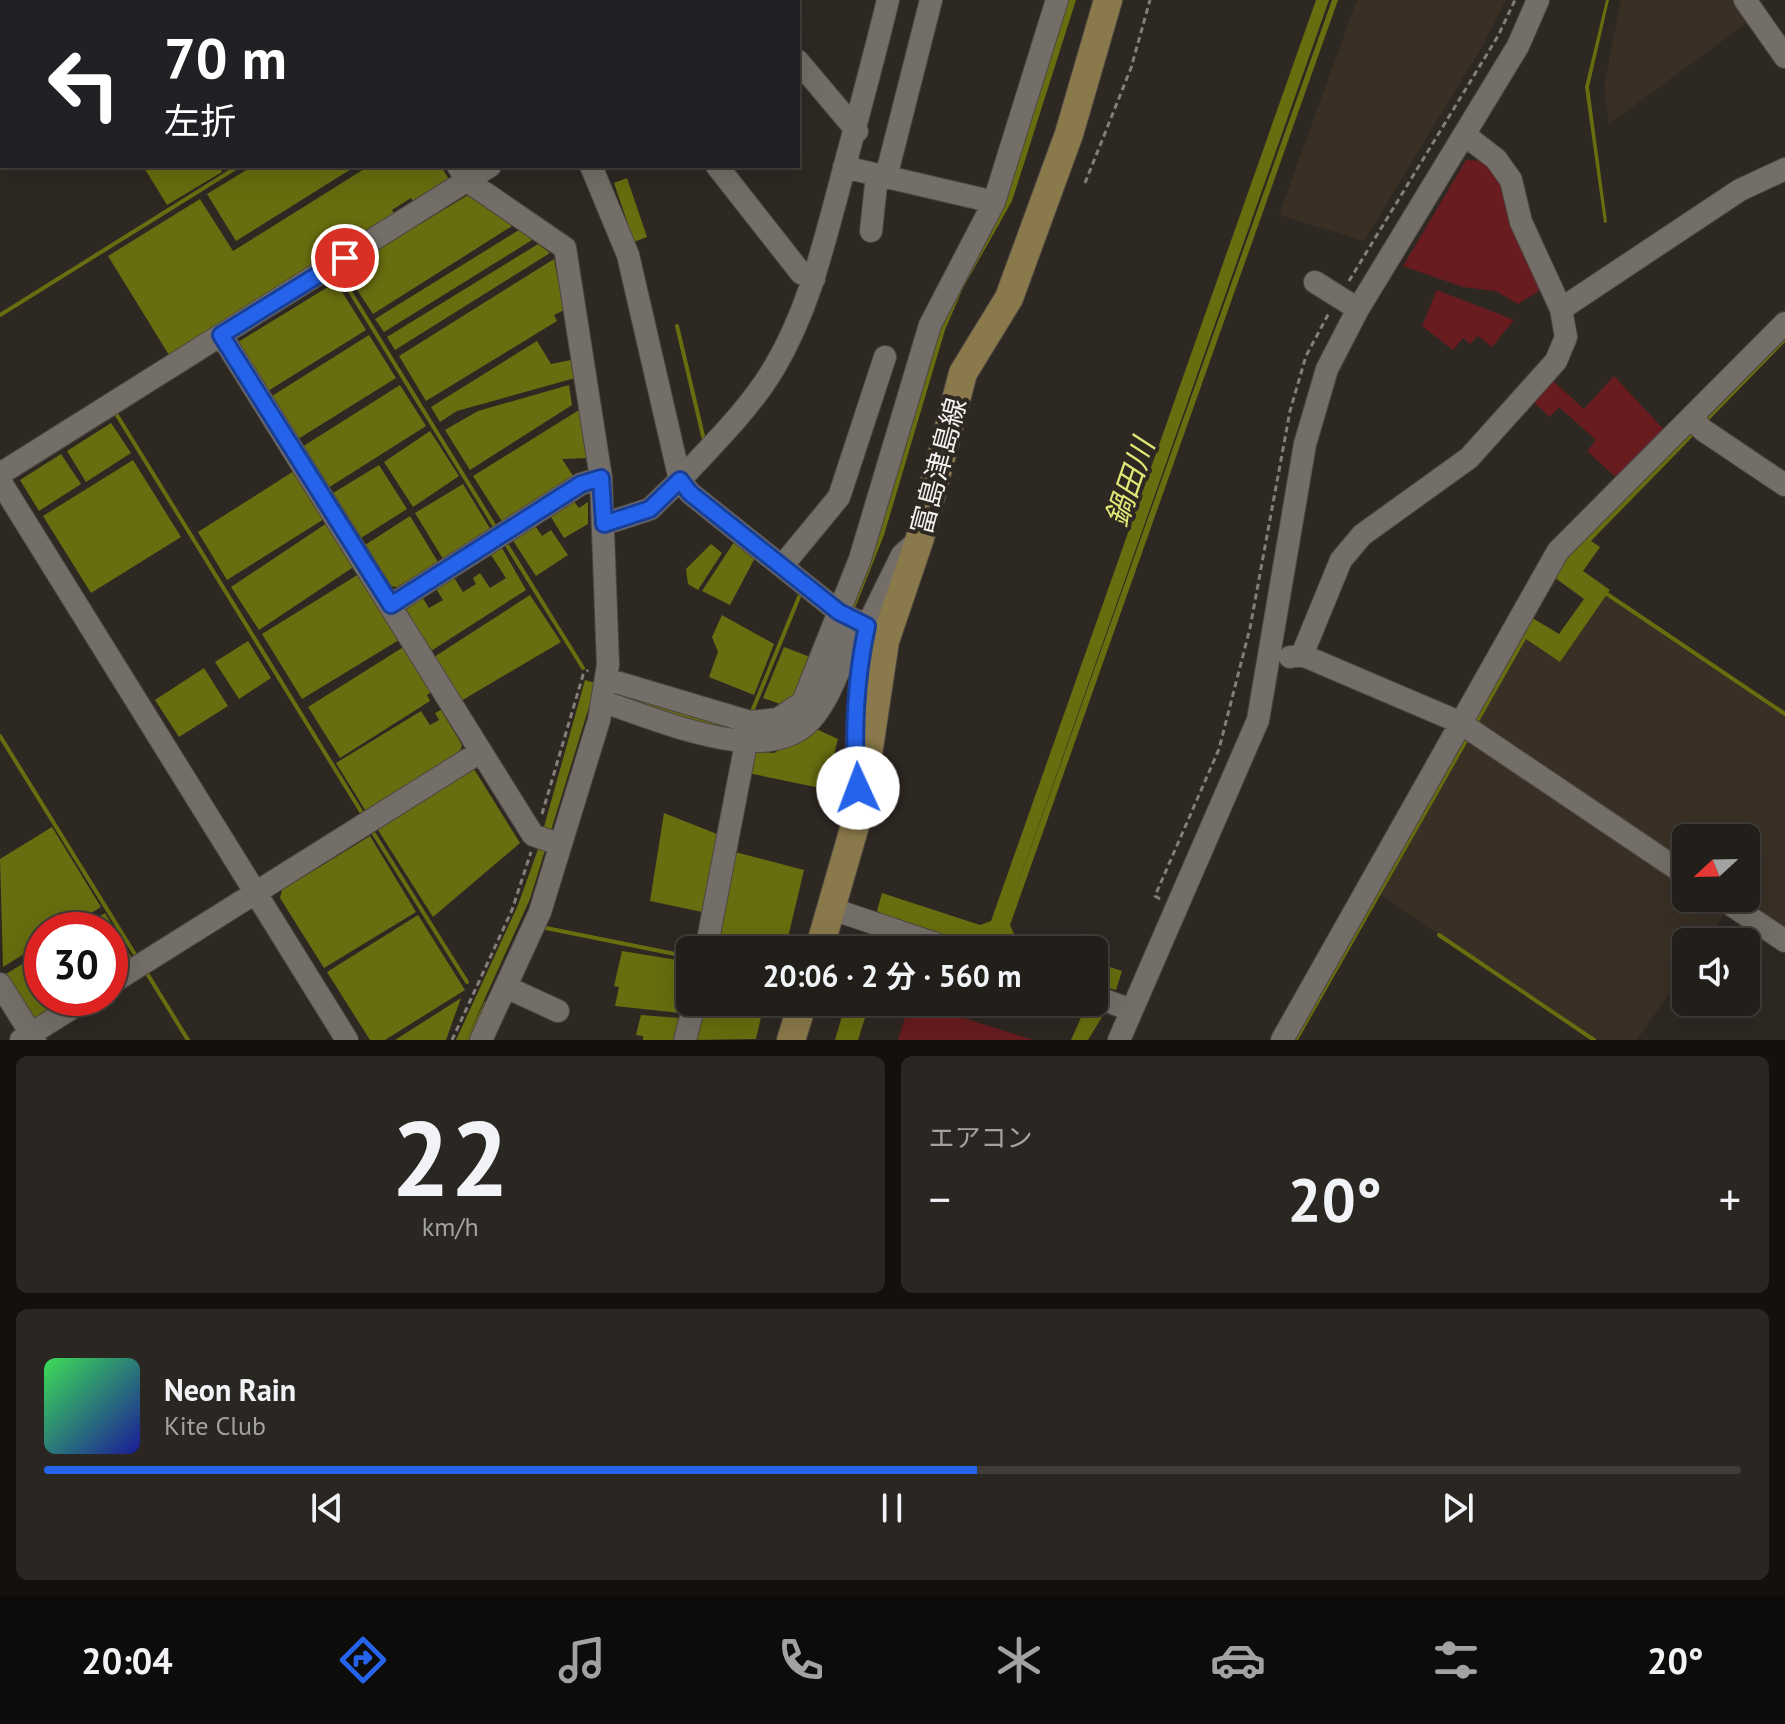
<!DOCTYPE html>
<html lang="ja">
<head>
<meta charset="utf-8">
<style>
	body { margin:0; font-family:"PT Sans","Noto Sans JP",sans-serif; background:#2a2723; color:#f1f3f6; height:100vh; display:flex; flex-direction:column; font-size:30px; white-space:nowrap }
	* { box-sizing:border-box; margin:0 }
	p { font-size:26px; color:#a2a2a2 }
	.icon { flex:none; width:44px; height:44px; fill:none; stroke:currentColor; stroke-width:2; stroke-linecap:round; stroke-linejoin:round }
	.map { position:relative; height:1040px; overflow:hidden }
	.sheet { display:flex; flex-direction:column; gap:16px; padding:16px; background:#13100e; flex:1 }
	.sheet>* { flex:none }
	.banner { position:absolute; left:0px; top:0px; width:800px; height:168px; box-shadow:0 8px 32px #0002,0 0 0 2px #3f3c39; background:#202124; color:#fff; overflow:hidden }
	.needle { width:52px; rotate:248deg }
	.fabs { position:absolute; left:1672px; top:824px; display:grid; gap:16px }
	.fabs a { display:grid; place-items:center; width:88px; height:88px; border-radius:12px; background:#221e1a; box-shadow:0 8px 32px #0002,0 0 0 2px #3f3c39; font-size:40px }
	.speed { position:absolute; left:24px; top:912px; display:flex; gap:16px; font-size:40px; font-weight:700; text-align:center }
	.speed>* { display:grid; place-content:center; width:104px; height:104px; border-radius:50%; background:#221e1a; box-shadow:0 8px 32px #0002,0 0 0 2px #3f3c39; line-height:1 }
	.speed .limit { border:12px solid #d22; background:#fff; color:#111 }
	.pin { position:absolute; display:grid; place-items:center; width:68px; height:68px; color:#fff; margin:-34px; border:4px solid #fff; border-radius:50%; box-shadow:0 2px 8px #0007 }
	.me { position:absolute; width:88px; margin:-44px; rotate:358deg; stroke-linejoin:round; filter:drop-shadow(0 0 6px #0008) }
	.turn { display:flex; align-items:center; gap:28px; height:168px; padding:0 32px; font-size:36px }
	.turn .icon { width:104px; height:104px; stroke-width:2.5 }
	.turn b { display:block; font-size:56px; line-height:68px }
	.big { font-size:60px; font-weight:700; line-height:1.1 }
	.sheet .card { flex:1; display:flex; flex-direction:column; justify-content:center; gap:12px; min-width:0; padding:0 28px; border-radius:12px; background:#2a2723 }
	.sheet .dial { align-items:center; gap:0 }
	.dial b { font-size:104px; line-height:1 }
	.song { display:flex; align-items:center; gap:24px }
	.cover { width:96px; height:96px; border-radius:12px; background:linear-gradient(135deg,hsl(130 70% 55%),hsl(240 70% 35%)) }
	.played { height:8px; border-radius:4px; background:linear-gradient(90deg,#2563eb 55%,#3f3c39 55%) }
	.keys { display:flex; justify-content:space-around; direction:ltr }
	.heat { display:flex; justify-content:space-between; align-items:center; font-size:44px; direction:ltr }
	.sheet .tiles { flex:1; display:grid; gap:16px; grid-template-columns:1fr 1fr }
	.card:last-child { grid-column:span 2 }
	.trip { position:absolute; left:676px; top:936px; width:432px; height:80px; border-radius:12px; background:#221e1a; box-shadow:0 8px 32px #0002,0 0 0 2px #3f3c39; font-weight:700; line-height:80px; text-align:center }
	.menu { display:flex; height:128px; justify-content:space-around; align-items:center; background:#0e0c0a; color:#a2a2a2 }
	.menu .icon { width:56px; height:56px }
	.menu .on { color:#2563eb }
	.menu b { font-size:36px; color:#f1f3f6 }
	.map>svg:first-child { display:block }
	.built { fill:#392f25 }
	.green { fill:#691c1f }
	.water { fill:#686d0f }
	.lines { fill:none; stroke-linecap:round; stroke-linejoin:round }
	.stream { stroke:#686d0f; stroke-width:4 }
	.minor-casing { stroke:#4c4742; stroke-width:24 }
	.major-casing { stroke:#4c4742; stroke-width:30 }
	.path { stroke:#837e7a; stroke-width:3; stroke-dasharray:6 4; stroke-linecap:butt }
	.minor { stroke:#746e68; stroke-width:22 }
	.major { stroke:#8a794a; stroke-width:28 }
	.route-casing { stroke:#184099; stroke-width:20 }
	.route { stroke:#2563eb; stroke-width:14 }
	.labels { text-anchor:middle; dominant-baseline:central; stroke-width:8; stroke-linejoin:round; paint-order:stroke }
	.street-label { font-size:28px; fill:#f5f1ee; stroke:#2e2823 }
	.water-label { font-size:30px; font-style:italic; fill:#dee875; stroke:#2e2823 }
</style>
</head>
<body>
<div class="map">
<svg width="1785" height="1040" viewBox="0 0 1785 1040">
	<rect width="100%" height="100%" fill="#2e2823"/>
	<path class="built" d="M366,0H724L363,2Z
		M1357,0H1506L1484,43L1364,241L1279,215Z
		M1621,0H1738L1752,19L1609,124L1604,86Z
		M1607,594L1785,714V933L1733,898H1746V838H1686V866L1476,724L1526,638L1560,662Z
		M1467,740L1686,889V898H1699L1724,915L1705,942H1686V969L1637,1040H1594L1380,894Z"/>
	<path class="green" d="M1466,160L1486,161L1497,169L1542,289L1518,304L1496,291L1463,287L1403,266Z
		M1437,290L1514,320L1492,347L1478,336L1470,344L1463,338L1453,350L1422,326Z
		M1614,376L1667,433L1619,480L1587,451L1596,440L1559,407L1550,417L1531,400L1551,379L1584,409Z
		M910,1002H913L1033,1040H898Z"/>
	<path class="water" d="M1064,0H1076L1012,201L963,288L945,330L884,535L815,709L784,735L746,738L610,697H592L530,899L466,1040H456L518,905L537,852L585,680L752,729L779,726L791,720L812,698L878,531L939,320L995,211L1018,154Z
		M1316,0H1329L1006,918L1332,0H1338L1010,925L1016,938L1055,950H991L895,918L885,947L891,950H861L876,931L882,914L877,911L882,893L980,925L991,921Z
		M1606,0H1609L1589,87L1607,222L1604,223L1585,87Z
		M143,166H219L222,172L167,205Z
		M253,166H356L236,241L207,194Z
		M369,166H441L450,181L414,203L411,198L392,210L395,215L169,355L108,256L200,199L233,251Z
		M627,178L647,237L634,242L614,183Z
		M468,195L512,226L373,314L344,270Z
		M519,230L532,240L384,332L375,319Z
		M538,244L550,253L395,350L387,337Z
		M554,259L564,310L554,315L557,321L426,401L399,356Z
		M336,282L366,330L268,391L238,342Z
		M369,335L396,378L298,439L272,396Z
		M1785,336V342L1591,541L1600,547L1583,571L1610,590L1560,662L1526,639L1298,1040H1291L1529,616L1559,634L1584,599L1551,575L1563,555Z
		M537,341L551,364L571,360L575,378L457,411L440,422L431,407Z
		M400,385L426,426L328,488L302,447Z
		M569,385L572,405L470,470L445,430L478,411Z
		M579,410L587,458L562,459L574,477L503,523L473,476Z
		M111,423L131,453L86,482L67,451Z
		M430,431L459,476L413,507L384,462Z
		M61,454L81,484L39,511L20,480Z
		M133,460L181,537L91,593L43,516Z
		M379,465L407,509L361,538L333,493Z
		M294,471L324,519L227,580L198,532Z
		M463,484L491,530L443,559L415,513Z
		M573,500L579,508L588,502V524L564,538L549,514Z
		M410,516L438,562L397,587L390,586L365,545Z
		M327,523L355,566L259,630L231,587Z
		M534,524L542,536L551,530L568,555L536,576L512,539Z
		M736,539L757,554L730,605L702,591Z
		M711,544L722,553L698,590L688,584L686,569Z
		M502,548L526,590L431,651L405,607L422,597L429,608L443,600L435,587L453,576L463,592L476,584L473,578L480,573L490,588L506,578L491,555Z
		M359,574L399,640L302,699L262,634Z
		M530,595L561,642L461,701L434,657Z
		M722,615L774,644L754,695L709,677L718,652L712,637Z
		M248,641L271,678L239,699L215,662Z
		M405,646L433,691L427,695L430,701L340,758L308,707Z
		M784,647L810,657L793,697L783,705L763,698Z
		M204,668L228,706L179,737L155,700Z
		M441,710L462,745L459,755L367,813L336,763L421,711L430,725L439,720L435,713Z
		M814,728L838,739L825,789L748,773L752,751L774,753Z
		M474,769L520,843L433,917L378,830Z
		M664,813L717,834L702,912L650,901Z
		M52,827L101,907L63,930H42V943L3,967L0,859Z
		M370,836L416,912L324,968L280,898L282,890Z
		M735,852L804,870L785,950H711Z
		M105,913L132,958L110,972V930H77Z
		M418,915L465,990L385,1040H370L327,972Z
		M622,951L690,962L680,1013L615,1006L619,987L614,986Z
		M42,952V998H67L33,1019L6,974Z
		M1094,962L1122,971L1116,990L1109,988L1102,1017L1088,1040H1071L1094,988Z
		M461,998L446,1040H395Z
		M699,1002L764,1004L756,1039L690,1040Z
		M846,1002H870L858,1040H835Z
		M641,1015L679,1018L673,1040H643V1036L636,1035Z"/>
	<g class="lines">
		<path class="stream" d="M3,2L6,0
			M336,274L338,272L494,525
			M0,315L239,166
			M677,326L704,440
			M115,412L362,813
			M505,542L583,668
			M1607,594L1785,714
			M751,714L801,592
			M0,736L136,956
			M374,834L467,982
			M541,927L690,957
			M1439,935L1594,1040
			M148,975L188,1040
			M687,999L690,985
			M468,1040L486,1003"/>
		<g class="minor-casing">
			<path id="minor" d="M327,0L328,2
				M747,0L749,2
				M888,0C873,62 856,123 840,184C823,247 808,311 774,368C749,410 713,444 680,480L690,493L839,612L867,626L902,555L911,547
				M1745,0L1785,57
				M251,2L254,0
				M729,2L731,0
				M798,61L857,131
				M0,158L2,157
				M458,166L469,182L565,248L601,478L608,665L599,720L540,912L481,1040
				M591,166L628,255L680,480L650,509L604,524
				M717,166L801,273L814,279
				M844,167L994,202
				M886,177L931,0
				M871,231L877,175
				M1315,282L1358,309
				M1561,309L1740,190L1785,169
				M221,335L533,835L558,844
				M1692,418L1703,430L1785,485
				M0,474L490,166
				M0,481L347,1040
				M783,565L839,497L885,357
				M391,605L581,484L601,478
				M1302,655L1341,560L1362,535L1469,458L1556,361L1566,337L1561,309L1521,222L1511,180L1496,159L1466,136
				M1290,657L1302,655L1459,722L1686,875
				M606,679L750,722L778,719L803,702L860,559L930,325L994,202L1057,0
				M603,702C660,719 771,773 815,715C835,689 845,651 858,621
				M856,760L862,651L867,626
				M1721,898L1785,941
				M832,909L954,950
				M706,950L746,743
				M0,984L35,1040
				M110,984L480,752
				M506,987L558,1011
				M1094,996L1131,1010
				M21,1040L88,998
				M685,1040L695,1002
				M1119,1040L1258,720L1305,444L1327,369L1358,309L1518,46L1538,0
				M1282,1040L1558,551L1785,323"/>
		</g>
		<g class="major-casing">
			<path id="major" d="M819,950L860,808L885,641L920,538L963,373L1009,298L1069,134L1108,0
				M791,1040L803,1002"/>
		</g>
		<path class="path" d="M1085,183L1131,68L1150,0
			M1349,281L1498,36L1515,0
			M542,814L583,675L588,670
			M1160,899L1155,896L1219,749L1250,628L1290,411L1306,356L1330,311
			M452,1040L512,910L531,852"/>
		<use href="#minor" class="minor"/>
		<use href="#major" class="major"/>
	</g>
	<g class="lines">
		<g class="route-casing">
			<path id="route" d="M345,258L221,335L391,605L581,484L601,478L604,524L650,509L680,480L690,493L839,612L867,626C856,676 852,737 858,788"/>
		</g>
		<use href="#route" class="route"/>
	</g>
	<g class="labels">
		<g class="street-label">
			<text transform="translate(938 466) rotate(-75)">富島津島線</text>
		</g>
		<g class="water-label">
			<text transform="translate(1129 482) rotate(-71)">鍋田川</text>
		</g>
	</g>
</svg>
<div class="fabs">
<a><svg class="needle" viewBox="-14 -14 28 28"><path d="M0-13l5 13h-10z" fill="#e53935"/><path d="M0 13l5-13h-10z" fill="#a2a2a2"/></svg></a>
<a><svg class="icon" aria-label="sound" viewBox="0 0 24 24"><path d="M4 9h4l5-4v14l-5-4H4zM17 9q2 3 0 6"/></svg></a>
</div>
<div class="speed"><div class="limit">30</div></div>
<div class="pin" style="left:345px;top:258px;background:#d93025"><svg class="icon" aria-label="arrive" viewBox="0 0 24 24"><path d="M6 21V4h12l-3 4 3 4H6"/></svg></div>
<svg class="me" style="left:858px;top:788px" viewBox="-20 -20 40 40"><circle r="19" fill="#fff"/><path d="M0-13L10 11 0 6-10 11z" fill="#2563eb"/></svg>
<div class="trip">20:06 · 2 分 · 560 m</div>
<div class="banner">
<div class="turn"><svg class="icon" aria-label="left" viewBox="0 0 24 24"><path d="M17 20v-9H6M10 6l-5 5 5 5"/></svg><div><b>70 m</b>左折</div></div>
</div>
</div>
<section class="sheet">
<div class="tiles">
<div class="card dial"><b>22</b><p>km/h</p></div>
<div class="card"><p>エアコン</p>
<div class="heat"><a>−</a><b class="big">20°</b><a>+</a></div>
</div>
<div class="card">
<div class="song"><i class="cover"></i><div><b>Neon Rain</b><p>Kite Club</p></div></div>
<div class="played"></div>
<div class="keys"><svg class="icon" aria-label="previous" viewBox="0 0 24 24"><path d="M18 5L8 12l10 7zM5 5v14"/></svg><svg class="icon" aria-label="pause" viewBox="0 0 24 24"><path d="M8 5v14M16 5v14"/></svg><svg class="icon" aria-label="next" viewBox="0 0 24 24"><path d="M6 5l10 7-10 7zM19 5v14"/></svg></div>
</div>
</div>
</section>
<nav class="menu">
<b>20:04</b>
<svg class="icon on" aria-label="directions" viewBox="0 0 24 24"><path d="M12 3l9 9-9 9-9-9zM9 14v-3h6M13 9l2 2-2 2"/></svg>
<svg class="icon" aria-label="music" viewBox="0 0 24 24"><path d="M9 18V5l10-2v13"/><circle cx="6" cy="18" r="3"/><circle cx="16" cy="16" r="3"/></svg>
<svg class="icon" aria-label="phone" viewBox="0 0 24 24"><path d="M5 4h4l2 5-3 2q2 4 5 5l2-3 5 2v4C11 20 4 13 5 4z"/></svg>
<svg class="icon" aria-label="climate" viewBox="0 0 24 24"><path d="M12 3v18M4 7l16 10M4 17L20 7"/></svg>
<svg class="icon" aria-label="car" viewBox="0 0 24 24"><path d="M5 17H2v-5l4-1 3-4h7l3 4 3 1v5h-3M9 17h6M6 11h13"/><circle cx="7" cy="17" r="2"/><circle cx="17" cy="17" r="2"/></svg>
<svg class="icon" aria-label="filters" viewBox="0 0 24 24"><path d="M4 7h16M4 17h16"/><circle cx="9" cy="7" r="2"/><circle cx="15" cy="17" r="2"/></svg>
<b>20°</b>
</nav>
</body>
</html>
